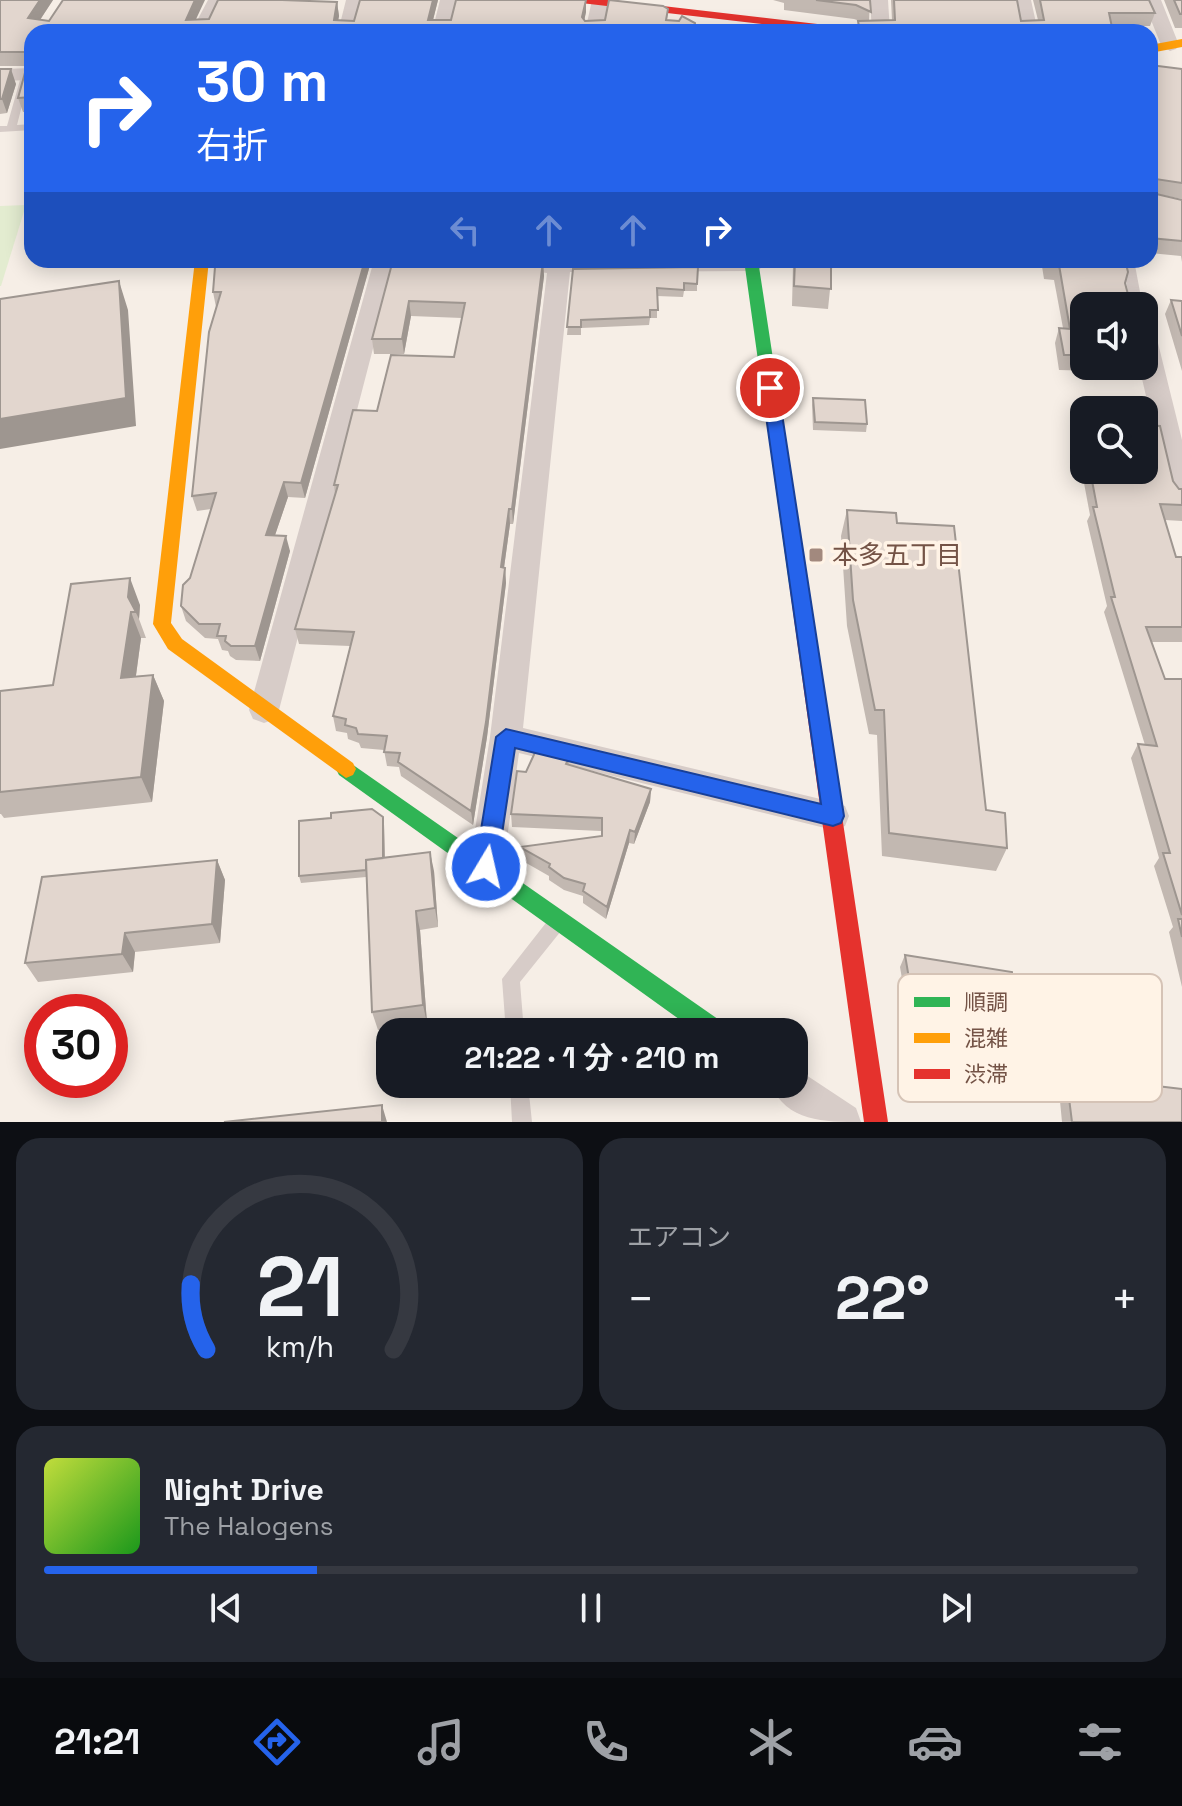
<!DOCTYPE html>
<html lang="ja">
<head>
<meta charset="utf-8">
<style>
	body { margin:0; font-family:"Space Grotesk","Noto Sans JP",sans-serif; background:#242831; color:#f1f3f6; height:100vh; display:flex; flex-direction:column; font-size:30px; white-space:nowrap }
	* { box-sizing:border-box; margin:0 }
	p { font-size:26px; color:#9ea1a6 }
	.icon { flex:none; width:44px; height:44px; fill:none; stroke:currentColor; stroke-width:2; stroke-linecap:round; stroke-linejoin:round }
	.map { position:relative; height:1122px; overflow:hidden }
	.details { display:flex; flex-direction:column; gap:16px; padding:16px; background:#0d0f14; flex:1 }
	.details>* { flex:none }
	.guide { position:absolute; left:24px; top:24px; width:1134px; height:244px; border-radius:24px; box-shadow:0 4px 20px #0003; background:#2563eb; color:#fff; overflow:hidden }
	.fabs { position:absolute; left:1070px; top:292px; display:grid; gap:16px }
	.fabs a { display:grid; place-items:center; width:88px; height:88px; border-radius:16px; background:#171b24; box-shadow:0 4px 20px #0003; font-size:40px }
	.speed { position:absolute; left:24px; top:994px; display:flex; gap:16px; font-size:40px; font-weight:700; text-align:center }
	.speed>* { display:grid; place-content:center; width:104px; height:104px; border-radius:50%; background:#171b24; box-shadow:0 4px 20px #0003; line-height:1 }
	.speed .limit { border:12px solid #d22; background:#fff; color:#111 }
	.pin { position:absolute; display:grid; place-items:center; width:68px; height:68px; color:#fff; margin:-34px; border:4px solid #fff; border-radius:50%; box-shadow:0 2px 8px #0007 }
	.me { position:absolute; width:88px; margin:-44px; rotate:9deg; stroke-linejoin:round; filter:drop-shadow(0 0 6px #0008) }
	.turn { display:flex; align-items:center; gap:28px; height:168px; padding:0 40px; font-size:36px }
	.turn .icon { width:104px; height:104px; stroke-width:2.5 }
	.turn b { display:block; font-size:56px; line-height:68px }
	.lanes { display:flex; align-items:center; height:76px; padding:0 40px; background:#0003; justify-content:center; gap:40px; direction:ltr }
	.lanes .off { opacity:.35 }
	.big { font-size:60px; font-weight:700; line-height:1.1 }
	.details .card { flex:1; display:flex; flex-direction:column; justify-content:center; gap:12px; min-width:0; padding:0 28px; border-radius:24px; background:#242831 }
	.details .dial { align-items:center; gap:0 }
	.dial svg { height:208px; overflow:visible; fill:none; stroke:#363941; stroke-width:7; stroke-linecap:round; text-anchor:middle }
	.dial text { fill:#f1f3f6; stroke:none }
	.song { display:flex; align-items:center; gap:24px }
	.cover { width:96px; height:96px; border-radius:12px; background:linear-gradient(135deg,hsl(70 70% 55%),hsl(120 70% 35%)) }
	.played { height:8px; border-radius:4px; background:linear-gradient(90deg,#2563eb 25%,#363941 25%) }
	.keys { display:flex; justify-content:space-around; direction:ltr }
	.heat { display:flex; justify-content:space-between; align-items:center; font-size:44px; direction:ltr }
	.details .tiles { flex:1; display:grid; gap:16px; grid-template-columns:1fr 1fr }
	.card:last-child { grid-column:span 2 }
	.trip { position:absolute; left:376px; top:1018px; width:432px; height:80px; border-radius:24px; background:#171b24; box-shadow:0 4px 20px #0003; font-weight:700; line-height:80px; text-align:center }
	.tabs { display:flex; height:128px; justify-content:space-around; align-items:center; background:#090b0e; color:#9ea1a6 }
	.tabs .icon { width:56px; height:56px }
	.tabs .active { color:#2563eb }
	.tabs b { font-size:36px; color:#f1f3f6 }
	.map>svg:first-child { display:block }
	.green { fill:#e3ecd0 }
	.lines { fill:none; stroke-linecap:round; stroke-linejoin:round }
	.lane { fill:#d7ccc8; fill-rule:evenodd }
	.street { fill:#d7ccc8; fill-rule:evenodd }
	.fast { fill:#30b455; fill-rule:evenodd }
	.slow { fill:#ff9f0a; fill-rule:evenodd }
	.jam { fill:#e5322d; fill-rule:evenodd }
	.wall { fill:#c2b8b1 }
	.shaded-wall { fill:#9e9690 }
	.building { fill:#e2d6ce; stroke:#9e9690; stroke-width:2 }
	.route { fill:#2563eb; stroke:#184099; stroke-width:2 }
	.poi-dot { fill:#a2897e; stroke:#fff3e6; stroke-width:3 }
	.labels { text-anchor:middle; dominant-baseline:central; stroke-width:7; stroke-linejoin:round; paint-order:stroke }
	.poi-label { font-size:26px; fill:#745346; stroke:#fff3e6; text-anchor:start }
	.key { fill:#fff3e6; stroke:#d5c3b6; stroke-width:2 }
	.key-label { font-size:22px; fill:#745346 }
</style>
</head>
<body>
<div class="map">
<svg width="1182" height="1122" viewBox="0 0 1182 1122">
	<rect width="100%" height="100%" fill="#f6eee6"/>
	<path class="green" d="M26,205L1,286H0V206Z"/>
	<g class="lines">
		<path class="lane" d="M20,80L28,82L17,125L32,124V130L0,132V126H7Z
			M1122,260H1134L1141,297L1139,299L1135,301L1129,297Z
			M555,917L561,919L564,925L561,931L520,982L524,1032H506L502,979L549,919Z
			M510,1084H528L532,1122H512Z"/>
		<path class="street" d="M208,0H226L209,32H191Z
			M346,0H364L356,32H338Z
			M440,0H458L450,32H432Z
			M592,0L608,2L603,32H585Z
			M870,0H888L890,32H872Z
			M1013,0H1031L1038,32H1020Z
			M1143,0H1161L1179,45L1176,49L1170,51L1161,45Z
			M32,68V80L0,81V69Z
			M374,260H396L279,710L275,719L264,723L253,719L249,710Z
			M760,260L763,264L760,269L752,271L570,272L523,728L833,802L845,806L849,816L845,826L833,830L519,753L503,867L498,878L486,882L474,878L469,867L490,737L547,273L533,271L530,266L538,260Z
			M1135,290L1147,297L1149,306L1145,311L1144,306H1125L1123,297Z
			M1144,327L1156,335L1182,440V503L1173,501L1169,494L1139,366H1144Z
			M794,1067L856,1108L861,1122C824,1122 787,1122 770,1084H794Z"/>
		<path class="fast" d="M744,260H758L807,583L804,588H792L789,583Z
			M346,760L725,1024L729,1032H697L339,775L336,769L339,763Z"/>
		<path class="slow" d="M1182,39V47L1150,53V45Z
			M195,260H209L171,623L182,639L353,763L356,769L353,775L346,778L168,649L153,624Z"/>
		<path class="jam" d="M575,0H611L860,29L866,32H830L581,3Z
			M798,576L804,578L807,583L888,1122H864L789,583L792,578Z"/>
	</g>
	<path class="wall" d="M0,0H53L40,20L49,21L209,19L337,2L339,16L338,20L354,21L438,0L433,20H451L586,12L584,20H605L668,9L667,20L695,23L32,32V112H23L18,98L30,66H0Z
		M773,0H870L869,21L892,20L891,0H1017L1021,21L1038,20L1033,0H1149L1155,13L1150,26H1112L1113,32H857L858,21H860L854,19L784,10V3Z
		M1164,0H1182V28H1175Z
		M1150,65L1182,69V199L1152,193L1182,200V262L1181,256L1150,253Z
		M0,69L16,84L7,113L0,114Z
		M393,260L543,261L544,276L513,524H510L504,568H505L506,583L487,737L473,825L401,776L399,767L387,766L384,750L361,748L359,743L348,739L347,733L336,731L333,716L350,646L299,644L295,629L335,494L334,485L377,411L454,357L462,318L411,316L404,354H374L372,339Z
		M787,260H833L828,309L792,306L793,264H788Z
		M1041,260H1125L1084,306V366H1140L1137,372L1059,370L1055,343L1059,328H1063L1054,280L1044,279Z
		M370,265L305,498L288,497L275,535L290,551L260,661L236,660L230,656L228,651L222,650L218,639L205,638L186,621L181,606L211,509L197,511L192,496L216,307L213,292Z
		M573,269L697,284V291H684L683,297L657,296V318H650L649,325L581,328V335H567Z
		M1171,300L1182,301V371L1165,314Z
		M813,398L867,424L866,432L813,430L812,405Z
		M1081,420H1084V470H1144L1173,481L1179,489H1182V521L1165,520L1176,557H1182V642H1152L1165,679H1182V987L1169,932L1173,927L1154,866L1159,858L1131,758L1138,744L1145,745L1104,612L1107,606L1087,521L1090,515L1075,435Z
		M847,510L897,523L986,810L1007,848L996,871L882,856L877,735L869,734L847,626L841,536Z
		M71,584L140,605L139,619L146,638H141L136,676L153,675L164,701L152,802L4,818L1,814H0V691L53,685Z
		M569,758V765L651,789L650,802L634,844L629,843L606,919L583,903V896L564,890L549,880V876L521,860L520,847L602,836L601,831L512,827L511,814L526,772Z
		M384,824L385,857L434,871L438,927L420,930L427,1023L378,1030L372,1012L366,877L301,883L299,876Z
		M217,860L225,880L220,943L135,952L133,972L38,982L25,963Z
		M905,955L1016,1044L1098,1079L1182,1122H1062L1060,1101L949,1083L946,1090L920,1085L900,967Z"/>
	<path class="shaded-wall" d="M40,0H53L32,32L28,18Z
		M195,0H205L190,32L186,20Z
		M433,0H438L430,32L428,20Z
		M586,0V12L582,31V17Z
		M337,2L339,16L336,32L334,20Z
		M11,69L16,84L7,113L2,99Z
		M365,260H369L370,265L305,498L301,483Z
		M543,261L544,276L513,524L512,509Z
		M119,281L128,310L136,426L0,449V419Z
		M409,301L411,316L404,354L402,339Z
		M284,482L288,497L270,550L266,535Z
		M509,509L510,524L502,582L501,567Z
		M286,536L290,551L260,661L255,646Z
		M505,568L506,583L487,737L473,825L471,811Z
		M130,578L140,605L139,619L128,597Z
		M131,612L141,638L132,704L121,678Z
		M153,675L164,701L152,802L141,777Z
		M651,789L650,802L634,844L635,832Z
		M383,817L384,824L385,875L383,868Z
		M630,830L629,843L606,919L607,907Z
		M430,852L434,871L438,927L435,908Z
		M217,860L225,880L220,943L212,924Z
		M416,911L420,930L427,1023L423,1005Z
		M125,933L135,952L133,972L122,954Z
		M382,1105L387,1122H382Z"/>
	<path class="building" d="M0,0H40L28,18L49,21L63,0H195L186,20L209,19L218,0H282L337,2L334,20L354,21L360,0H433L428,20H451L456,0H586L582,17L585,21L605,20L609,0L663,6L668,9L666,20L679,21L682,16L695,23L694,32H32V97L18,98L26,69L30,66L29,52H0Z
		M816,0H870L871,12L856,5Z
		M894,0H1017L1021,21L1044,20L1040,0H1149L1155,13H1109L1113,32H860L858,21L895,20Z
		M1174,0H1182V14H1180Z
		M1150,65L1182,69V183L1156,179L1152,193L1182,200V241L1150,238Z
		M0,69H11L2,99H0Z
		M217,260H365L301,483L284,482L266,535L286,536L255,646H231L225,641L226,636H217L220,624H199L181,606L183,585L190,578L216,493L192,496L209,332L221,292H213L215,267Z
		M393,260L543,261L512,509H509L501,567L505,568L486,722L471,811L398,762L400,753L384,752L387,736L358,734L356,728L345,725L346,719L333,716L354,632L295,629L338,485H334L353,410L377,411L391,355L454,357L465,303L409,301L402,339H372Z
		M795,260H833L834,262H831V289L794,286Z
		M1047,260H1125L1128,272L1125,283L1131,306H1084V355H1064L1059,328L1070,329L1059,265L1048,264Z
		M698,267L697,284L684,283V290L657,288L658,310H650V317L581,320V327H567L573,269Z
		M119,281L126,398L0,419V299Z
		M1171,300L1182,301V336Z
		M813,398L865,400L867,424L815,422Z
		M1081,420H1084V438Z
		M1144,425L1160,426L1173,481L1179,489H1182V505L1160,504L1176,557H1182V627H1146L1165,679H1182V915L1163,853H1170L1138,744L1157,746L1111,597H1115L1093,507H1097L1090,470H1144Z
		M847,510L896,513L897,523L954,526L986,810L1005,813L1007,848L889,833L884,710H875L853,600Z
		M130,578L128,597L136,612H131L121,678L153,675L141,777L0,792V691L53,685L71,584Z
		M537,748L569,758L566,764L651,789L635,832L630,830L607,907L583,891L585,884L564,878L549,867L550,864L520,847L602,836V818L511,814L517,771L526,772Z
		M372,809L383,817V858L366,860V870L299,876V821L331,818V813Z
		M430,852L435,908L416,911L423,1005L372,1012L366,860Z
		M217,860L212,924L125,933L122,954L25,963L42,877Z
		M1178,919H1182V937Z
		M905,955L1012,972L1016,1044L1095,1055L1098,1079L1182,1089V1122H1072L1068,1090L953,1071L951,1079L925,1073Z
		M382,1105V1122H224Z"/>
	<path class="route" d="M770,382L778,388L844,816L841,823L833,826L515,748L497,867L494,874L486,876L479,874L475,867L496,737L506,729L821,804L762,388Z"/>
	<rect class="poi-dot" x="808" y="547" width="16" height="16" rx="4"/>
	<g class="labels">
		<g class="poi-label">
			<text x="832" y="555">本多五丁目</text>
		</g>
	</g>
	<rect x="898" y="974" width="264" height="128" rx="12" class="key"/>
	<rect x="914" y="997" width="36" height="10" fill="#30b455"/>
	<rect x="914" y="1033" width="36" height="10" fill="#ff9f0a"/>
	<rect x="914" y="1069" width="36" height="10" fill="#e5322d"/>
	<g class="key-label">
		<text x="964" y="1010">順調</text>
		<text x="964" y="1046">混雑</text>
		<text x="964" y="1082">渋滞</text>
	</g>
</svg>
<div class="fabs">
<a><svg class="icon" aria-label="sound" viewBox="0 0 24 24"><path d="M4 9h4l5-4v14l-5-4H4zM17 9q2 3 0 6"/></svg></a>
<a><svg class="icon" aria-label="search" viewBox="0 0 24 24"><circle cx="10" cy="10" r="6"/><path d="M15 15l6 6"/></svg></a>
</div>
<div class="speed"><div class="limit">30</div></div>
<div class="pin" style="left:770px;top:388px;background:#d93025"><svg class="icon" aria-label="arrive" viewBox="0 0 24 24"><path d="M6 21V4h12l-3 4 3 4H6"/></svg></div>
<svg class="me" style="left:486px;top:867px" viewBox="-20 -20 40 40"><circle r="17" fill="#2563eb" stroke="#fff" stroke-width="3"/><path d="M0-11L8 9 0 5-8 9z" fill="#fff"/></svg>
<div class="trip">21:22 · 1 分 · 210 m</div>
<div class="guide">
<div class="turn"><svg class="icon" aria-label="right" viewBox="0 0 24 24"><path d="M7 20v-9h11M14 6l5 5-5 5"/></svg><div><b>30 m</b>右折</div></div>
<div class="lanes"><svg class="icon off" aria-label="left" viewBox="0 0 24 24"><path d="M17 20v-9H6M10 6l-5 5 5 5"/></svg><svg class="icon off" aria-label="ahead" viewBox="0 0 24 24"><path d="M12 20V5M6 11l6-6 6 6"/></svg><svg class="icon off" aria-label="ahead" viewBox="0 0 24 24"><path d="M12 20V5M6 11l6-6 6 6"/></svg><svg class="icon" aria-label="right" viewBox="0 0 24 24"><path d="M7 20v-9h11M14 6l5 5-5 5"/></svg></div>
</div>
</div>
<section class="details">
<div class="tiles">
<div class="card dial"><svg viewBox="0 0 100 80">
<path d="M14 69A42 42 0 1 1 86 69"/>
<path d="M14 69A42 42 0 0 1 8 44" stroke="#2563eb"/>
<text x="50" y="56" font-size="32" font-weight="700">21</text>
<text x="50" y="72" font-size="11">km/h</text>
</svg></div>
<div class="card"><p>エアコン</p>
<div class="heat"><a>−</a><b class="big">22°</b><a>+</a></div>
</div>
<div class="card">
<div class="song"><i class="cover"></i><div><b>Night Drive</b><p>The Halogens</p></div></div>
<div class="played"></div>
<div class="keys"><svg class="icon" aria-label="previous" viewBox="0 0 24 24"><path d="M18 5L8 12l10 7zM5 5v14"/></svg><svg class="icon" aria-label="pause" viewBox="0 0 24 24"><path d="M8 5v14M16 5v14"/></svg><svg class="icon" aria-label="next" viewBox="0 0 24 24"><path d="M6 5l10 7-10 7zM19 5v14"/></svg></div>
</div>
</div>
</section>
<nav class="tabs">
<b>21:21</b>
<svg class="icon active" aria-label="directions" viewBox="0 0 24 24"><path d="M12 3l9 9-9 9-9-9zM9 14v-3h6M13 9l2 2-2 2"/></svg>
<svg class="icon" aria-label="music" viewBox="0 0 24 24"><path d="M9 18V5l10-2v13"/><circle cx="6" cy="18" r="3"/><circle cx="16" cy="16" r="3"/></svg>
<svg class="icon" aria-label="phone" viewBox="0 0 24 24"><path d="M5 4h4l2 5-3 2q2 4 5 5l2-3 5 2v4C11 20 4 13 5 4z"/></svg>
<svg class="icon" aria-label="climate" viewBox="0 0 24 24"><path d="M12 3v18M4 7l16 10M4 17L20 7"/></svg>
<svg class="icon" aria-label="car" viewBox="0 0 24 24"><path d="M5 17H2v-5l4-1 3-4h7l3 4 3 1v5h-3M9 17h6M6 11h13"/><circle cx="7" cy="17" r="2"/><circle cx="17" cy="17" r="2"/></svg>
<svg class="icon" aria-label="filters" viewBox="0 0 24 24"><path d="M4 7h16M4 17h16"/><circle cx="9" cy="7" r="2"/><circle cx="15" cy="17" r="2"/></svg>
</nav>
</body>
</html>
